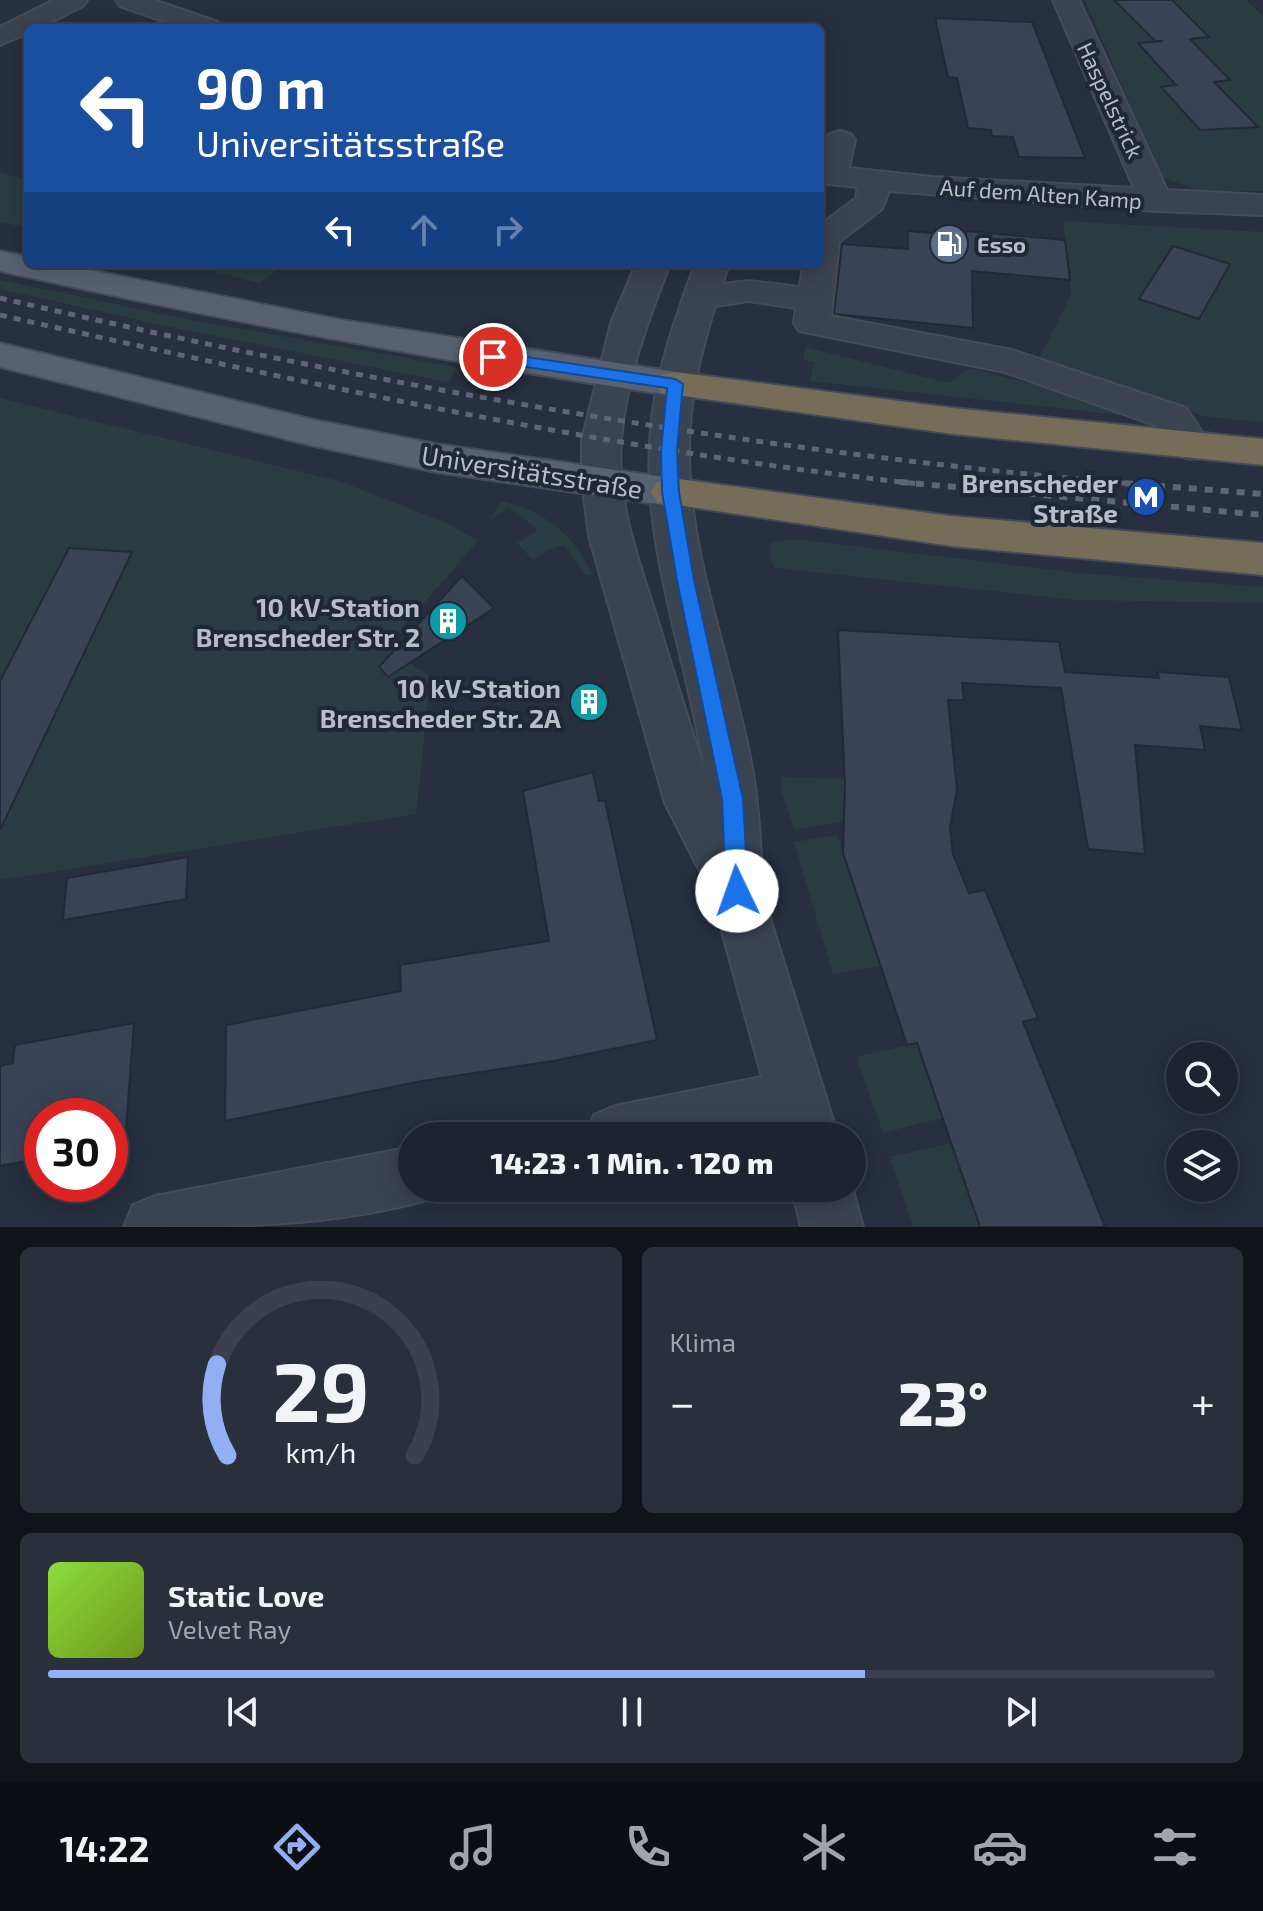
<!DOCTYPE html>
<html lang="de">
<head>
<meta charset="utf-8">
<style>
	body { margin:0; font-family:"Exo 2",sans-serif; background:#2a2f3c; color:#f1f3f6; height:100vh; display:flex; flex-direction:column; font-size:30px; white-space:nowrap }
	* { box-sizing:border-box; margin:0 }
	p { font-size:26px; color:#a0a4ab }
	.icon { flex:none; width:44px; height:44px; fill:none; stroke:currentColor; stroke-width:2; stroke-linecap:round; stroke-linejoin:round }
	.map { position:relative; height:1227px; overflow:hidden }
	.details { display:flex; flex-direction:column; gap:20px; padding:20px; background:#10131a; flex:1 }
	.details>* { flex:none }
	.guide { position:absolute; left:24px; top:24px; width:800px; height:244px; border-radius:12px; box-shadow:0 4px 20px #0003,0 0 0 2px #3b404c; background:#1a4fa0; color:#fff; overflow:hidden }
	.fabs { position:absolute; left:1166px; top:1042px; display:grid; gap:16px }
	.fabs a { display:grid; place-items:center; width:72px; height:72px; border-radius:50%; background:#1d2330; box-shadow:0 4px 20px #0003,0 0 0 2px #3b404c; font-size:40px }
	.speed { position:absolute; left:24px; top:1098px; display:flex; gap:16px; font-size:40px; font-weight:700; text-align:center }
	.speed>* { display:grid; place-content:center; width:104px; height:104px; border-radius:50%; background:#1d2330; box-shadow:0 4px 20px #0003,0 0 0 2px #3b404c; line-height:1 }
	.speed .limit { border:12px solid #d22; background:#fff; color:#111 }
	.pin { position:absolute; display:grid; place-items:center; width:68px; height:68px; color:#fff; margin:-34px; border:4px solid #fff; border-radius:50%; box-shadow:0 2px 8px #0007 }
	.me { position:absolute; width:88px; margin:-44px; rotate:357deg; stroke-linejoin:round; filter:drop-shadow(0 0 6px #0008) }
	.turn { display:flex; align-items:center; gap:28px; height:168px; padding:0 40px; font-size:36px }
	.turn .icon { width:104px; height:104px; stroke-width:2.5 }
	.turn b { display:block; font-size:56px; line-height:68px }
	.lanes { display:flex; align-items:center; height:76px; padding:0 40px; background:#0003; justify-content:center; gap:40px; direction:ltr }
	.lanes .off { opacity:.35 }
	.big { font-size:60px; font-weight:800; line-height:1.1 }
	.details .tile { flex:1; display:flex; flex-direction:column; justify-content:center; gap:12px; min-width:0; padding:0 28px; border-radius:12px; background:#2a2f3c }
	.details .dial { align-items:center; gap:0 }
	.dial svg { height:208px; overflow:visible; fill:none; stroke:#3b404c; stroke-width:7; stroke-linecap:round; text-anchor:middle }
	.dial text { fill:#f1f3f6; stroke:none }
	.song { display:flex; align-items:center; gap:24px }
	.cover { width:96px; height:96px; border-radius:12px; background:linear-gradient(135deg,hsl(90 70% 55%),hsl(80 70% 35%)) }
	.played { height:8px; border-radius:4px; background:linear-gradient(90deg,#93aff4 70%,#3b404c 70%) }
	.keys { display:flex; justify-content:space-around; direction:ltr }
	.heat { display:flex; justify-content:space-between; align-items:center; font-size:44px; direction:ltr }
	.details .tiles { flex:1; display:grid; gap:20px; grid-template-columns:1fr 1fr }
	.tile:last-child { grid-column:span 2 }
	.trip { position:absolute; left:398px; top:1122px; width:468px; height:80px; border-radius:40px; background:#1d2330; box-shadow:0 4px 20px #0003,0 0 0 2px #3b404c; font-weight:800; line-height:80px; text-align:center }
	.dock { display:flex; height:128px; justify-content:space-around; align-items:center; background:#0c0e13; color:#a0a4ab }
	.dock .icon { width:56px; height:56px }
	.dock .active { color:#93aff4 }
	.dock b { font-size:36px; color:#f1f3f6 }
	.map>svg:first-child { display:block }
	.green { fill:#293c41 }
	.building { fill:#394356; stroke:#222937; stroke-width:2 }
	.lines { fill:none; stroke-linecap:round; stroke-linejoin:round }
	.minor-casing { stroke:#454b59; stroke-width:4 }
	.major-casing { stroke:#454b59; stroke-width:4 }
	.highway-casing { stroke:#434a57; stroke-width:4 }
	.minor { fill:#3b4250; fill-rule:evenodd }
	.major { fill:#596170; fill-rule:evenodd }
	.highway { fill:#766d59; fill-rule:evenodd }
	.rail-far1 { stroke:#5d6577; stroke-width:5; stroke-dasharray:7 7; stroke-linecap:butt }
	.rail { stroke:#5d6577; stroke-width:6; stroke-dasharray:8 8; stroke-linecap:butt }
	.route { fill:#1a73e8; stroke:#114b97; stroke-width:2 }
	.labels { text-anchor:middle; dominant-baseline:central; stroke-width:8; stroke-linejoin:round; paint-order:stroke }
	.far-street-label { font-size:22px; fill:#b8bdca; stroke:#202735 }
	.far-poi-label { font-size:22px; font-weight:bold; fill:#b8bdca; stroke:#202735; text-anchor:start }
	.street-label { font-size:26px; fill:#b8bdca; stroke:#202735 }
	.poi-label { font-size:26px; font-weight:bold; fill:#b8bdca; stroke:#202735; text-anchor:end }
</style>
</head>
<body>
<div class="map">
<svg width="1263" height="1227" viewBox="0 0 1263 1227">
	<rect width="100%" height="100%" fill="#272f40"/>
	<path class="green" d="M1085,0H1246L1263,16V191H1200L1161,177Z
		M0,173L28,180V228L0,222Z
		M1063,221L1263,232V422L1207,417L1038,361L1071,294Z
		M180,264H285L260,283Z
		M0,280L197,321L457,367L448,382L170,327L0,289Z
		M806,347L949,383L970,368L1094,400L1121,415L810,381L814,362L803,360Z
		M0,398L339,481L447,523L478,541L386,647L431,677L416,814L0,880Z
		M501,501C544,510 574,535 593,575L585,574L564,545L548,550L533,560L517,543L538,530L509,507L490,520Z
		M796,539L1079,573L1263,587V603L1078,600L775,568L770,558L771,543Z
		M782,777L845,779V822L794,829L781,789Z
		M837,835L881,966L833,974L794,842Z
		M917,1043L942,1118L883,1133L856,1057Z
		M951,1143L980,1227H913L890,1157Z"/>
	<path class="building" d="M1114,0H1172L1209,37L1190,39L1230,80L1214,82L1258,127L1200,130L1161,87L1176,85L1138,43L1163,41H1155Z
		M935,18L1032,22L1085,158L1019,157L1013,137L992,136L991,130L968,128L957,78L948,77Z
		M908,231L966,236V231L1065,240L1070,280L972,271L973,328L834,314L842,244L908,249Z
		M1173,246L1230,264L1199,319L1139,299Z
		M69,548L132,552L0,830V681Z
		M462,576L494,608L388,677L379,667Z
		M838,630L1059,642L1065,672L1159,678L1157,672L1229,677L1242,730L1200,726L1205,750L1135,745L1145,854L1088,849L1061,688L962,683L964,700H948L957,790L950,828L953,854L969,893L985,890L1038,1018L1023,1022L1105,1227H980L917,1043L907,1045L843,853L845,785Z
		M593,772L599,801H605L657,1040L553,1061L422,1081L225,1121L226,1025L401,991L400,965L549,941L523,791Z
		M188,857L186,899L63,920L67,878Z
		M134,1023L125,1142L110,1145V1116H42V1158L0,1166V1066L13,1063L15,1045Z"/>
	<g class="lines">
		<g class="minor-casing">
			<path id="minor" d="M54,0H87L83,6L39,28H28V33L0,45V27Z
				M116,0H154L218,22L221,28H183L120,6Z
				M1053,0H1079L1167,190L1263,195V215L1156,211L889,191L882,209L839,242L831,316L1012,350L1186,408L1211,446L1205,455L1191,459L1177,455L1158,426L1005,372L799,331L794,323L796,308L749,301L715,306C701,352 689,399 689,448C688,554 730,654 750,757C758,797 760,836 762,877L759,883L838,1136H778L777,1132L759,1136H585L594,1115L615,1106L762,1077L712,895L665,803L589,536L582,482V440L611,323L636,264H670C648,320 626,379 621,439C616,498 637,557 655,612C671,664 687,716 704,768C687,655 640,544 651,428C656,371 676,317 695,264H729L722,284L749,281L800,287L803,264H820V225L856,198L858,187L820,183C820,166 819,148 829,134L840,131L851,134L855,140L849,168L932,177L1134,188Z
				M412,1147V1188H438L433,1198C337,1227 226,1227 124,1227L133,1205L155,1196Z
				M852,1187L863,1227H801L792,1188Z"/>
		</g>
		<g class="major-casing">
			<path id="major" d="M0,251L28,257V264H59L336,319L675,372L688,375L694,384L688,393L675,396C448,362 224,321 0,271Z
				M0,343L310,419L436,444L671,478L685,482L691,492L685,502L671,506L436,472L310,445L0,367Z"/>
		</g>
		<g class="highway-casing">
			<path id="highway" d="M675,372L953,408L1263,439V465L953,434L662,393L656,384L662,375Z
				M671,478L951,516L1263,543V575L951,546L657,502L651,492L657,482Z"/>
		</g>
		<use href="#minor" class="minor"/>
		<use href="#major" class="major"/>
		<use href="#highway" class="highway"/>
		<path class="rail-far1" d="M0,298C374,385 750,451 1133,484
			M0,315C304,383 608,450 919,484"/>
		<path class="rail" d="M900,482L1263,515
			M1109,482L1263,494"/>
	</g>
	<path class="route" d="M493,352L675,379L683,384L677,451L679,492L694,580L743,799L748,891L745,898L737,901L729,898L726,891L722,799L677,580L662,492L661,451L667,388L487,361V354Z"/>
	<defs>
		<g id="fuel-disc" transform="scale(2)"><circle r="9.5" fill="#5c6f8a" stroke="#202735"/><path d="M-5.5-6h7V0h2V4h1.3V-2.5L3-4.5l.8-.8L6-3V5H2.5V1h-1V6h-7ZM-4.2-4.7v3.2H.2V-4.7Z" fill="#fff"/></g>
		<g id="metro-disc" transform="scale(2)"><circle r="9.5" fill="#1a4fb4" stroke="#202735"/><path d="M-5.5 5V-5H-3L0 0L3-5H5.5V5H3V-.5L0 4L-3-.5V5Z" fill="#fff"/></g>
		<g id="building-disc" transform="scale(2)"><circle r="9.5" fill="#0f9aa8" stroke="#202735"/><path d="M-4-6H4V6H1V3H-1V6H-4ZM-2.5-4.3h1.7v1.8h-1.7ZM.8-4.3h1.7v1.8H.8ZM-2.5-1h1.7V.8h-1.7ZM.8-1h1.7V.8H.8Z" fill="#fff"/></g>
	</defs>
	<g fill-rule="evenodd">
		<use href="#fuel-disc" x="949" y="244"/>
		<use href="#metro-disc" x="1146" y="497"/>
		<use href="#building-disc" x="448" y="621"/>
		<use href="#building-disc" x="589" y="702"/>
	</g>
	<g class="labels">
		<g class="far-street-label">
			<text transform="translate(1111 100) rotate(65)">Haspelstrick</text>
			<text transform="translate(1041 193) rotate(4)">Auf dem Alten Kamp</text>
		</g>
		<g class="far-poi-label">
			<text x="977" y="244">Esso</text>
		</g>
		<g class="street-label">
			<text transform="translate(532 471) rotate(9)">Universitätsstraße</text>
		</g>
		<g class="poi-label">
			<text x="1118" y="482">Brenscheder<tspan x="1118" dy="30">Straße</tspan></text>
			<text x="420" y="606">10 kV-Station<tspan x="420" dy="30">Brenscheder Str. 2</tspan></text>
			<text x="561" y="687">10 kV-Station<tspan x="561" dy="30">Brenscheder Str. 2A</tspan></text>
		</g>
	</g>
</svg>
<div class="fabs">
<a><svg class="icon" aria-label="search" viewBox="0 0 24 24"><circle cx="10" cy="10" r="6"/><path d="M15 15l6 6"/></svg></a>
<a><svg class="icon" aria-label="layers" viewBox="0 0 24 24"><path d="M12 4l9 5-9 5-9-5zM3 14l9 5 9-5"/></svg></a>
</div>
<div class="speed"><div class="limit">30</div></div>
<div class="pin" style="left:493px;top:357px;background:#d93025"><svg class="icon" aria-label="arrive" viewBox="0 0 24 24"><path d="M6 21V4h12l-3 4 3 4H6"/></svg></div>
<svg class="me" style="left:737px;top:891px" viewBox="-20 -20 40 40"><circle r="19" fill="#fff"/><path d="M0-13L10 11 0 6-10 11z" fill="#1a73e8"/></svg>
<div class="trip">14:23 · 1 Min. · 120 m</div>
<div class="guide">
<div class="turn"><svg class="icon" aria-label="left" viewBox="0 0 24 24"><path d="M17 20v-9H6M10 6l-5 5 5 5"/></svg><div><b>90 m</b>Universitätsstraße</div></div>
<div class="lanes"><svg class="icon" aria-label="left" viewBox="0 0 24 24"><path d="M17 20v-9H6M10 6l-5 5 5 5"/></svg><svg class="icon off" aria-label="ahead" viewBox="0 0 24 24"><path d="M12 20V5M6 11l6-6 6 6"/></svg><svg class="icon off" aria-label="right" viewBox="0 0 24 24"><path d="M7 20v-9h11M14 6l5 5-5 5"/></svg></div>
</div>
</div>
<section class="details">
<div class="tiles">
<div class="tile dial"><svg viewBox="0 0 100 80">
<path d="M14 69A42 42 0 1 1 86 69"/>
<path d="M14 69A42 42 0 0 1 10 34" stroke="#93aff4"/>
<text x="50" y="56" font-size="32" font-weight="700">29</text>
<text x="50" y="72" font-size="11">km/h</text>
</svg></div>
<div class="tile"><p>Klima</p>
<div class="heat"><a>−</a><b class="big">23°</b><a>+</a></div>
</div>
<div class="tile">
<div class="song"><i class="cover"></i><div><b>Static Love</b><p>Velvet Ray</p></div></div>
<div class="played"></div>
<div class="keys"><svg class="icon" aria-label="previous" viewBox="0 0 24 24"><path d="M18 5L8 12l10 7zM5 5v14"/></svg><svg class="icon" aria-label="pause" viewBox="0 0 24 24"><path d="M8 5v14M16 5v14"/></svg><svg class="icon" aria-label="next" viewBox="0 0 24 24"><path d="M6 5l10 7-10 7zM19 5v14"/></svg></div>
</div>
</div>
</section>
<nav class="dock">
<b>14:22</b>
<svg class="icon active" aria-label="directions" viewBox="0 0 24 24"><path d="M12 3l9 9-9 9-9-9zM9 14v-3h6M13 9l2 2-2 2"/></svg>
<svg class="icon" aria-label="music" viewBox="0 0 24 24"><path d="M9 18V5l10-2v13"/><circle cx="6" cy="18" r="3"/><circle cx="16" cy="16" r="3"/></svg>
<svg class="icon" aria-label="phone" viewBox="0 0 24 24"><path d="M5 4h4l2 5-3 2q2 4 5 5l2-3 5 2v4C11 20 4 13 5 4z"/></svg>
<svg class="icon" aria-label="climate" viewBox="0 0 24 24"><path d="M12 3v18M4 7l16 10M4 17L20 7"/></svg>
<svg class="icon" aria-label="car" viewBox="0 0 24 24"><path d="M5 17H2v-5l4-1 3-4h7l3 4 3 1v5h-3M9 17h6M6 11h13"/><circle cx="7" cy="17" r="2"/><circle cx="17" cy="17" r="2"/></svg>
<svg class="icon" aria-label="filters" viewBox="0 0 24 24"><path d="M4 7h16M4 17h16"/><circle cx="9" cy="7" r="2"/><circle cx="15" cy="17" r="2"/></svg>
</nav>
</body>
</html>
